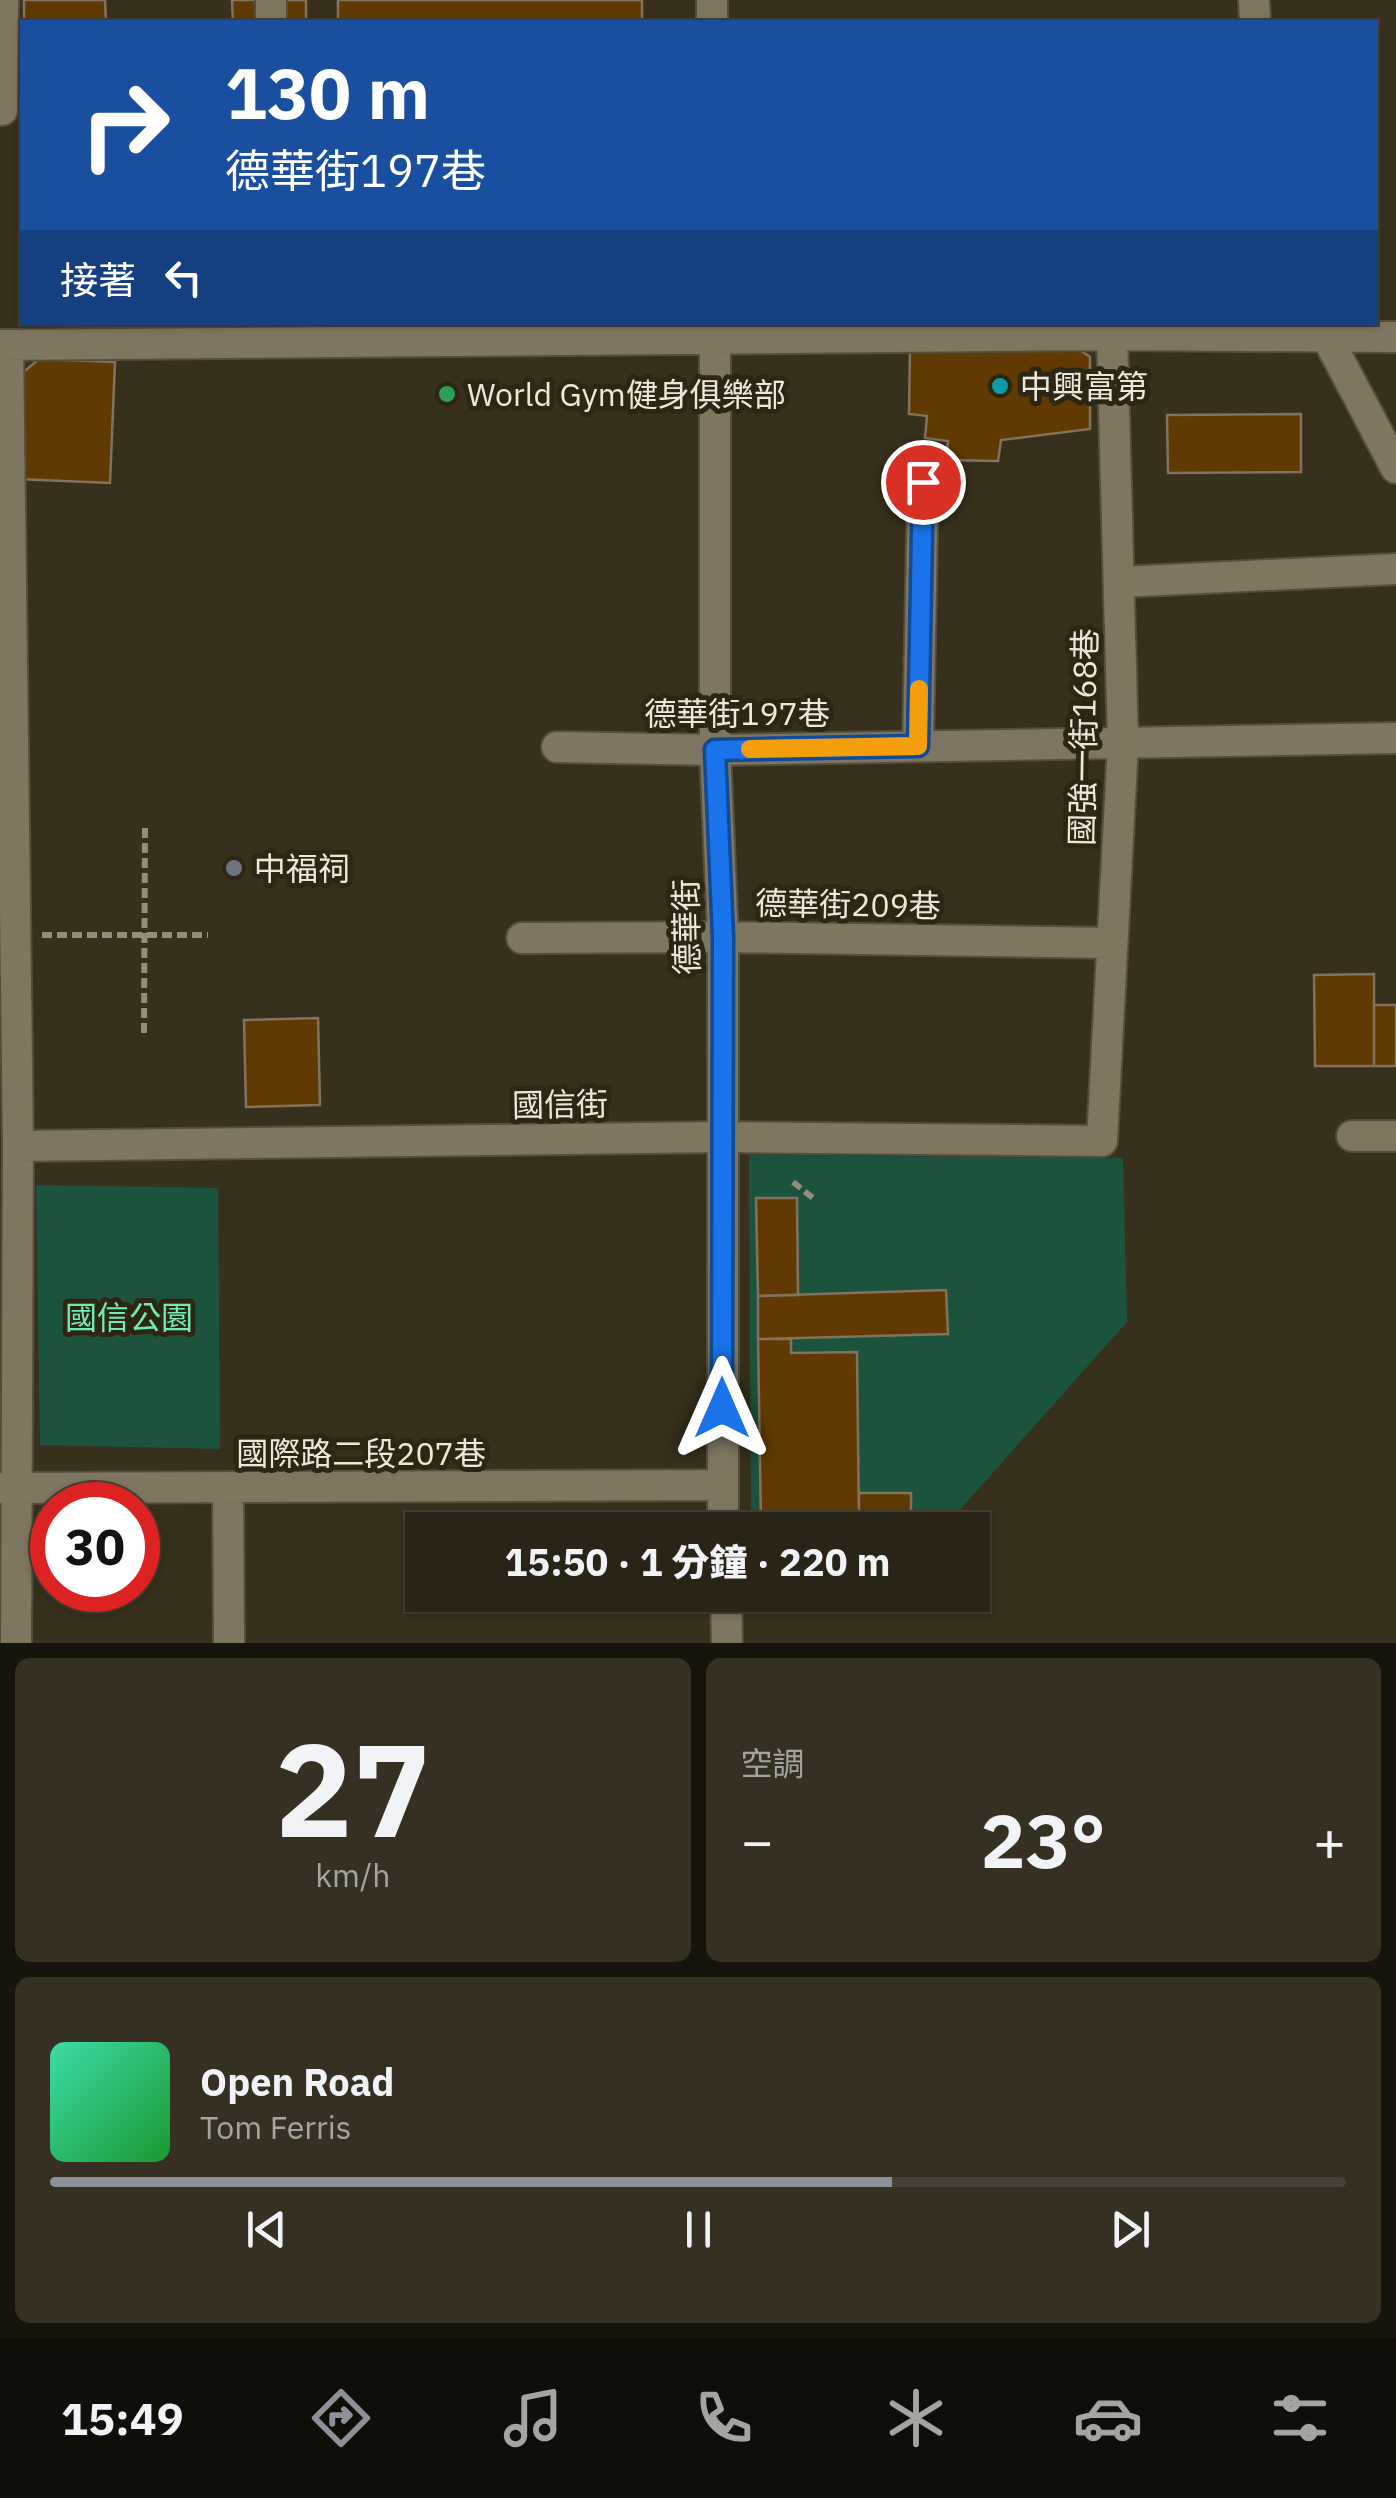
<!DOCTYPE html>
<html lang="zh-TW">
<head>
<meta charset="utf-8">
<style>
	body { margin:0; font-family:"IBM Plex Sans","Noto Sans TC",sans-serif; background:#353022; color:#f1f3f6; height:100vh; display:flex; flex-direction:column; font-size:38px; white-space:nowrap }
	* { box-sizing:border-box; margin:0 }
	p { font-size:32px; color:#a5a4a0 }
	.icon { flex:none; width:55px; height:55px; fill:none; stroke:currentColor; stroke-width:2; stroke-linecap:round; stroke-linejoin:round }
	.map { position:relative; height:1643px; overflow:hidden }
	.sheet { display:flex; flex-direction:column; gap:15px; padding:15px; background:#17140c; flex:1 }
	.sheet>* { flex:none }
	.hud { position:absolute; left:20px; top:20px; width:1358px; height:305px; border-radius:0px; box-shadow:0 2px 8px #0004,0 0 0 2px #454134; background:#1a4fa0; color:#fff; overflow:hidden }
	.speed { position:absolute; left:30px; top:1482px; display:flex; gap:20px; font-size:50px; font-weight:700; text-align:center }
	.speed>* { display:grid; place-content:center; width:130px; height:130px; border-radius:50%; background:#292415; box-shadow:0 2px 8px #0004,0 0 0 2px #454134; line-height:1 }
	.speed .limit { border:15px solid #d22; background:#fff; color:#111 }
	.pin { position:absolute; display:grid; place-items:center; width:85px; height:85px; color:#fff; margin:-42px; border:5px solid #fff; border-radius:50%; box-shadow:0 2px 10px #0007 }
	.me { position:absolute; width:110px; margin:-55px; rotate:0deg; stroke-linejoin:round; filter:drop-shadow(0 0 8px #0008) }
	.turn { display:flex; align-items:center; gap:35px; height:210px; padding:0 40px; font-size:45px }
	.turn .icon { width:130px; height:130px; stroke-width:2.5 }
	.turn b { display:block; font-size:70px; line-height:85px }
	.then { display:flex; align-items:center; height:95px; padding:0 40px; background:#0003; gap:20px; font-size:38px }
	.big { font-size:75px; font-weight:800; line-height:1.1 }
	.sheet .card { flex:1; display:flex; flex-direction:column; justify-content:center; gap:15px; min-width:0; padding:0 35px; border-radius:15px; background:#353022 }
	.sheet .dial { align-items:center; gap:0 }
	.dial b { font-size:130px; line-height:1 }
	.song { display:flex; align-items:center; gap:30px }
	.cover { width:120px; height:120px; border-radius:15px; background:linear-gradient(135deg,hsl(160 70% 55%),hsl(130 70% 35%)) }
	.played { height:10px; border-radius:5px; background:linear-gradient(90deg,#8c9099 65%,#454134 65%) }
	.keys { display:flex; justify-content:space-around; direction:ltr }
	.heat { display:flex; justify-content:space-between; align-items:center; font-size:55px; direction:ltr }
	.sheet .tiles { flex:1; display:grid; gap:15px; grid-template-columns:1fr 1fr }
	.card:last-child { grid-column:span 2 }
	.trip { position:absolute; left:405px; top:1512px; width:585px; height:100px; border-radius:0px; background:#292415; box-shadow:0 2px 8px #0004,0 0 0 2px #454134; font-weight:800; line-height:100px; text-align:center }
	.tabs { display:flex; height:160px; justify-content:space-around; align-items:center; background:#100e08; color:#a5a4a0 }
	.tabs .icon { width:70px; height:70px }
	.tabs .on { color:#8c9099 }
	.tabs b { font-size:45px; color:#f1f3f6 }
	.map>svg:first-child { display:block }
	.green { fill:#1c533c }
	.building { fill:#603a00; stroke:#837260; stroke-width:2.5 }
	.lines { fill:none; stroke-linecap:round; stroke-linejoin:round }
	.minor-casing { stroke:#544e3d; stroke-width:34 }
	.path { stroke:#938d7e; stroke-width:6; stroke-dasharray:10 5; stroke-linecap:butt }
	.minor { stroke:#7e7660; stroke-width:30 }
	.route-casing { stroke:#114b97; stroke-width:25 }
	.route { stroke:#1a73e8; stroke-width:18 }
	.slow { stroke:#f59e0b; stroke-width:18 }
	.culture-dot { fill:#0f9aa8; stroke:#2d2613; stroke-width:4 }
	.leisure-dot { fill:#2e9e5b; stroke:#2d2613; stroke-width:4 }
	.worship-dot { fill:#6b7280; stroke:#2d2613; stroke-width:4 }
	.labels { text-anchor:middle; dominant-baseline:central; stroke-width:10; stroke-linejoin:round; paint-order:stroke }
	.poi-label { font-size:32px; fill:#ece7db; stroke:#2d2613; text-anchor:start }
	.street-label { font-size:32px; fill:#ece7db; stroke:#2d2613 }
	.park-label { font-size:32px; fill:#6fecb5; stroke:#2d2613 }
</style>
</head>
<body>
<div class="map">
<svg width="1396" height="1643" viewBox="0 0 1396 1643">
	<rect width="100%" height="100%" fill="#37301c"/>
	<path class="green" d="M749,1155L1123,1158L1127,1322L942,1530H751Z
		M36,1185L218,1188L220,1449L40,1445Z"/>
	<path class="building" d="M24,0H105L106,22H24Z
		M232,0H306V22H233Z
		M338,0H642V22H338Z
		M1070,343L1090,357V429L1001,440L998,461L946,460L948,441L925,438L927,416L909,414L910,346Z
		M39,359L115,362L110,483L18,479L21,374Z
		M1301,414V472L1168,473L1167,415Z
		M1374,974V1066H1315L1314,975Z
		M1374,1005H1396V1066H1374Z
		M318,1018L320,1105L246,1107L244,1020Z
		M756,1198H797L798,1295L758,1296Z
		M946,1290L948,1334L758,1339V1296Z
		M758,1339H791V1353L857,1352L859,1524L761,1525Z
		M859,1493H911V1530H859Z"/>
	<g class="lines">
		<g class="minor-casing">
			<path id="minor" d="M712,0V22
				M1254,0L1255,22
				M271,22V0
				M2,110L3,0
				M1319,322L1396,468
				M715,323V750L723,937V1530
				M0,345L1112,335L1396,337
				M8,345L18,1146L16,1643
				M1120,582L1396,569
				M918,746L923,483
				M557,747L715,750L1396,738
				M522,938L723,937L1112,943
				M1352,1136H1396
				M18,1146L722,1137L1102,1141L1123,743L1112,335
				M0,1488L722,1485
				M228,1489L229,1643
				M726,1595L727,1643"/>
		</g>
		<path class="path" d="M42,935H208
			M144,1033L145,827
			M793,1182L813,1198"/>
		<use href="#minor" class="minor"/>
	</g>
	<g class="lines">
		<g class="route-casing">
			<path id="route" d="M722,1408L723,937L715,750L918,746L923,482"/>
		</g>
		<use href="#route" class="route"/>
		<path class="slow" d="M750,749L918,746L919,689"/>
	</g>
	<circle class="culture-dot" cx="1000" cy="386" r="10"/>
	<circle class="leisure-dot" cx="447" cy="394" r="10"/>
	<circle class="worship-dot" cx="234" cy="868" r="10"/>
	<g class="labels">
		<g class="poi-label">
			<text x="1020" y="386">中興富第</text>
			<text x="467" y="394">World Gym健身俱樂部</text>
			<text x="254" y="868">中福祠</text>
		</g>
		<g class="street-label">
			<text x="737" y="713">德華街197巷</text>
			<text transform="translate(1083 737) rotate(-89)">國強一街168巷</text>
			<text transform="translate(848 904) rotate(1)">德華街209巷</text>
			<text transform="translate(686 927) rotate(-91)">德華街</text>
			<text transform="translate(560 1104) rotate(-1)">國信街</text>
			<text x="361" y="1453">國際路二段207巷</text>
		</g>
		<g class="park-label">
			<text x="129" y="1317">國信公園</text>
		</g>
	</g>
</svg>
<div class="speed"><div class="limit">30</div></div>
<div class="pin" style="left:923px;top:482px;background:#d93025"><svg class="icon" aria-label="arrive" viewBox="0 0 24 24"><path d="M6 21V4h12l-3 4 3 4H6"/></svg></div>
<svg class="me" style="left:722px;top:1408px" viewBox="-20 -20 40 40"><path d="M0-17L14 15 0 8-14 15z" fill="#1a73e8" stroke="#fff" stroke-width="4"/></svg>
<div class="trip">15:50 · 1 分鐘 · 220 m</div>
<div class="hud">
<div class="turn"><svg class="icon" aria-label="right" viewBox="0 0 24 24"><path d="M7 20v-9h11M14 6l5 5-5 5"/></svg><div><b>130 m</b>德華街197巷</div></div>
<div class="then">接著<svg class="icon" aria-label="left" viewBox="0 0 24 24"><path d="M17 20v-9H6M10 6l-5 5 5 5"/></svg></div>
</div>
</div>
<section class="sheet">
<div class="tiles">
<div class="card dial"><b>27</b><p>km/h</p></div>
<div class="card"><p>空調</p>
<div class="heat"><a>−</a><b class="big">23°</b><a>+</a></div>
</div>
<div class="card">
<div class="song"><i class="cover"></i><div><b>Open Road</b><p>Tom Ferris</p></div></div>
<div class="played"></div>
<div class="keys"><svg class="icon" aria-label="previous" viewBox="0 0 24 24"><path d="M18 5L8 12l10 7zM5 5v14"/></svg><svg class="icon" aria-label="pause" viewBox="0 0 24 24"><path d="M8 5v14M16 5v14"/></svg><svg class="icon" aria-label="next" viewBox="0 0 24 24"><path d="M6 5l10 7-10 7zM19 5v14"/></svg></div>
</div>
</div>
</section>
<nav class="tabs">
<b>15:49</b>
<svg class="icon on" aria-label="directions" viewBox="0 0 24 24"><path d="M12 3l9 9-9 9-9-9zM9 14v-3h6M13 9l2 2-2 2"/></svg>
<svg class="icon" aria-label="music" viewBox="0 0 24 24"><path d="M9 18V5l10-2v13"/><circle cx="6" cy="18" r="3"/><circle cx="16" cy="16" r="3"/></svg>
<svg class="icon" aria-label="phone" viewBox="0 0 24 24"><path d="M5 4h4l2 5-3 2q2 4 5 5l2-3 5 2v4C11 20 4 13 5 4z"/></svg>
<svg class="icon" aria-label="climate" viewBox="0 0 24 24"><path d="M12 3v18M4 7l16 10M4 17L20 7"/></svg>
<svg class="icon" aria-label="car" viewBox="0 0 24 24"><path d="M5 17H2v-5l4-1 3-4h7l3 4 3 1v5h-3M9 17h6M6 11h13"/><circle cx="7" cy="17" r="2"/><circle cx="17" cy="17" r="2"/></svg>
<svg class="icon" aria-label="filters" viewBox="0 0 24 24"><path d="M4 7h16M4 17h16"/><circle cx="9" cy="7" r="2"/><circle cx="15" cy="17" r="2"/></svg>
</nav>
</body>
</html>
